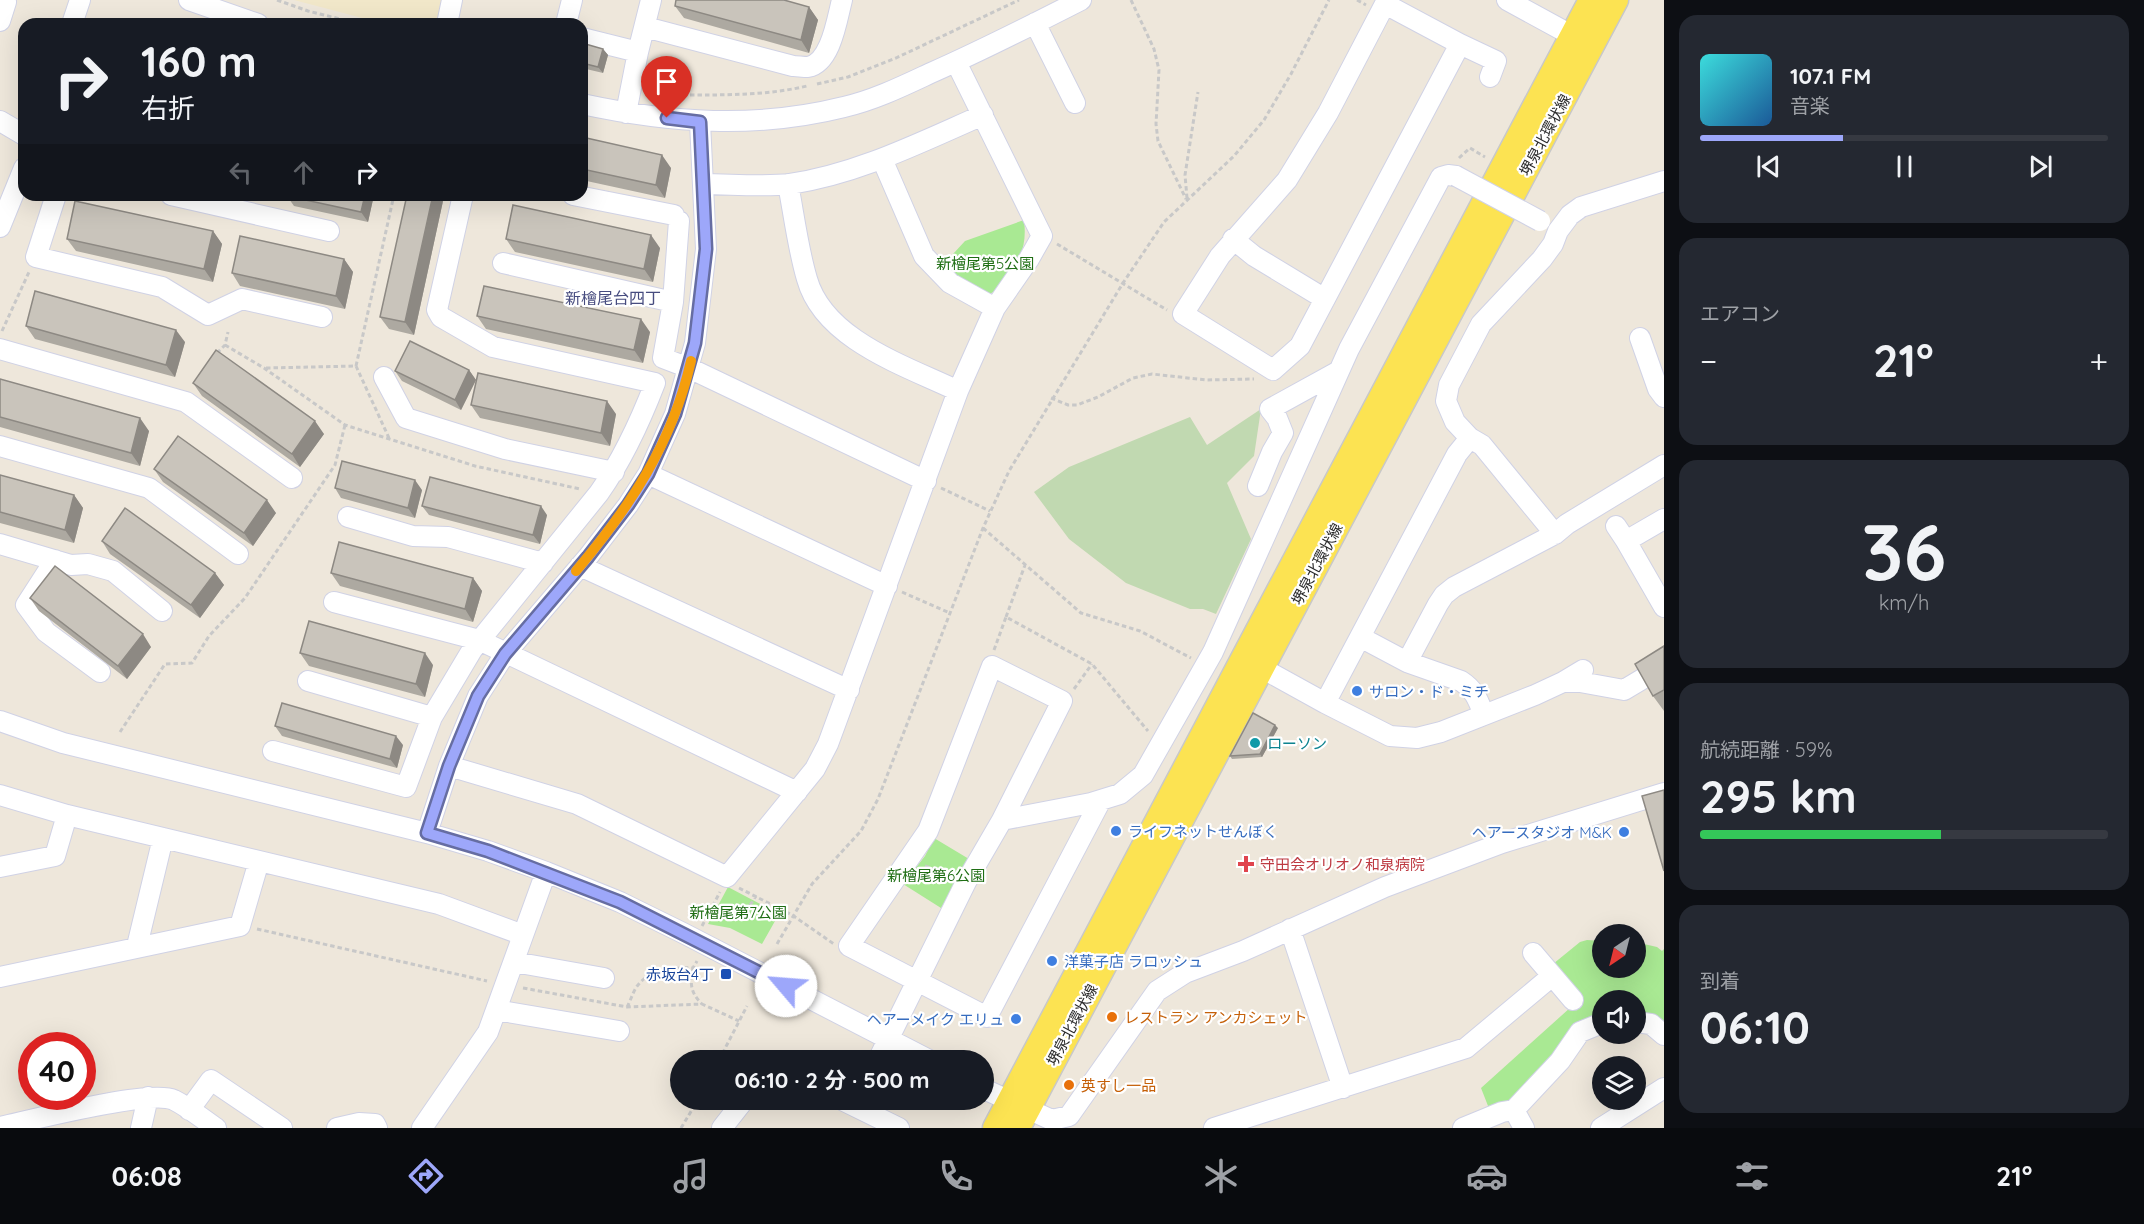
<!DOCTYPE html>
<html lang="ja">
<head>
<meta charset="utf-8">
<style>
	body { margin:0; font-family:Quicksand,"Noto Sans JP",sans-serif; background:#242831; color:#f1f3f6; height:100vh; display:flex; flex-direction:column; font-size:22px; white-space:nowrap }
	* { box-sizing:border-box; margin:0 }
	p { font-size:20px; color:#9ea1a6 }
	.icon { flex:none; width:33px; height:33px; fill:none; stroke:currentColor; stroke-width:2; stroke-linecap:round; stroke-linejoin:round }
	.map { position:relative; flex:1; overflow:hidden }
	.side { display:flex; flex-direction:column; gap:15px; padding:15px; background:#0d0f14; width:480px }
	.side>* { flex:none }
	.guide { position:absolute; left:18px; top:18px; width:570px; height:183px; border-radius:18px; box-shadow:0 6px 24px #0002; background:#171b24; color:#f1f3f6; overflow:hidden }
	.needle { width:39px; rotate:215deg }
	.controls { position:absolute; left:1592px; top:924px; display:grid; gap:12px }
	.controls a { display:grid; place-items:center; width:54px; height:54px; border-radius:50%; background:#171b24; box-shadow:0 6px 24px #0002; font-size:30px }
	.speed { position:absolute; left:18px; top:1032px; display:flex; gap:12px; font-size:30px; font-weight:700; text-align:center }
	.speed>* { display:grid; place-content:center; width:78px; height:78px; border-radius:50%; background:#171b24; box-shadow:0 6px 24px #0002; line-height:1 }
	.speed .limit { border:9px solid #d22; background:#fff; color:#111 }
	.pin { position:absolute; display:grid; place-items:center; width:51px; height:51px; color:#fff; margin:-62px -26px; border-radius:50% 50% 50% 0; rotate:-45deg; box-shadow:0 0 6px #0007 }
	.pin .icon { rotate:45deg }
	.me { position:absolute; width:66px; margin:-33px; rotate:297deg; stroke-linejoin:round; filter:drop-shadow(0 0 4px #0008) }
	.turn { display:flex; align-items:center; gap:21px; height:126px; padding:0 24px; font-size:27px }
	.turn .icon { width:78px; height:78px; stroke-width:2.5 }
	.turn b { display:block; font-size:42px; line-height:51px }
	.lanes { display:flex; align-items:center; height:57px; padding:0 24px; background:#0003; justify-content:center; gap:30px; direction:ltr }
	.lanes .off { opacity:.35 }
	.big { font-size:45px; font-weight:700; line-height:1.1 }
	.side .card { flex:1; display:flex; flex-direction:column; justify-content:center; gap:9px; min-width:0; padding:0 21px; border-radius:18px; background:#242831 }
	.side .dial { align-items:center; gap:0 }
	.dial b { font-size:78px; line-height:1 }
	.song { display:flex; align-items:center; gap:18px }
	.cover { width:72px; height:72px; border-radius:9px; background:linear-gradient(135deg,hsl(180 70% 55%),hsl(210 70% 35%)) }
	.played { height:6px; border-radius:3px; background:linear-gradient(90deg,#9da7fa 35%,#363941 35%) }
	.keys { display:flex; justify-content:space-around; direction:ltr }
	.heat { display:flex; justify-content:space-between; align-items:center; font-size:33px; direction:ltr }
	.charge { height:9px; border-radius:4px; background:linear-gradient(90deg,#34c759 59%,#363941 0) }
	.trip { position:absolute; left:670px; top:1050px; width:324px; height:60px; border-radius:30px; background:#171b24; box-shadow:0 6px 24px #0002; font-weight:700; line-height:60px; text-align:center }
	.menu { display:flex; height:96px; justify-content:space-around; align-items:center; background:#090b0e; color:#9ea1a6 }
	.menu .icon { width:42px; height:42px }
	.menu .active { color:#9da7fa }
	.menu b { font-size:27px; color:#f1f3f6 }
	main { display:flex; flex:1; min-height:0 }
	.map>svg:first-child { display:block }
	.education { fill:#f1e7c9 }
	.green { fill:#a9e993 }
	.cemetery { fill:#c1d9b1 }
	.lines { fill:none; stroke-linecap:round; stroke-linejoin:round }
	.minor-casing { stroke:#d0d2e5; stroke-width:22 }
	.major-casing { stroke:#c8c8c8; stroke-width:27 }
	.path { stroke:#c8c8c8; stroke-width:3; stroke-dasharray:4.5 3; stroke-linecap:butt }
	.minor { stroke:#fff; stroke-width:20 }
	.major { stroke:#fce352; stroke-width:24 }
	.minor-bridge-casing { stroke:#d0d2e5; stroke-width:22; stroke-linecap:butt }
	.minor-bridge { stroke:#fff; stroke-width:20 }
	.wall { fill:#ada9a1 }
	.shaded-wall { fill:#8d8983 }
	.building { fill:#c9c4bb; stroke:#8d8983; stroke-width:1.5 }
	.route-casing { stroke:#666da2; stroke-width:15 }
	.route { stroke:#9da7fa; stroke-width:10 }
	.slow { stroke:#f59e0b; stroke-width:10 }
	.shop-dot { fill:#3f7fe0; stroke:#fff; stroke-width:2 }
	.culture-dot { fill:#0f9aa8; stroke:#fff; stroke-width:2 }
	.health-dot { fill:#e0444e; stroke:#fff; stroke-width:2 }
	.transit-dot { fill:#1a4fb4; stroke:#fff; stroke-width:2 }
	.food-dot { fill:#e8710a; stroke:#fff; stroke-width:2 }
	.labels { text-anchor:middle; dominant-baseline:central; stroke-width:4.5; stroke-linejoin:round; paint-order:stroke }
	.street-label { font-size:15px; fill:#2a2a2a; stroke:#fff }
	.park-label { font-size:15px; fill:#1f6e14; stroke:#fff }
	.shop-label { font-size:15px; fill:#366cbe; stroke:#fff; text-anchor:start }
	.culture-label { font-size:15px; fill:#0d838f; stroke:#fff; text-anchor:start }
	.health-label { font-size:15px; fill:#be3a42; stroke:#fff; text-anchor:start }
	.transit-label { font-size:15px; fill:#164399; stroke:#fff; text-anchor:end }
	.food-label { font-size:15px; fill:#c56008; stroke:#fff; text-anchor:start }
	.neighbourhood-label { font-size:16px; fill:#474c7f; stroke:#fff }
</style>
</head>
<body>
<main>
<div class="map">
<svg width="1664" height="1128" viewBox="0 0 1664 1128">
	<rect width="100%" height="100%" fill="#eee7db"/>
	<path class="education" d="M294,0H444L439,24H385Z"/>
	<path class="green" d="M1024,220C1028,253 1016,264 998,290L989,294L960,279L942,266L965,241Z
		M934,838L969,859L941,908L903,884L925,856Z
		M728,887L779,914L762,944L730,928L708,924Z
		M1587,940L1602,941V968H1635V942L1657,947L1662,951L1664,949V1024L1635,1017V1000H1602V1018L1514,1102L1490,1111L1481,1088L1581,998L1553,964L1580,942Z"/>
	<path class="cemetery" d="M1261,409L1254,456L1227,483L1251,539L1216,614L1203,609H1190L1126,583L1069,539L1034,492L1069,467L1190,417L1207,445Z"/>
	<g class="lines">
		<g class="minor-casing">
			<path id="minor" d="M189,0L258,24
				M1507,0L1584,42
				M1385,4L1460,44L1300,346L1273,370L1183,314L1220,256L1287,180L1328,113L1387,0
				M0,21L6,2L3,0
				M1035,23L1075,103
				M72,24L80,0
				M447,24L452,0
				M566,24L572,0
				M645,27L793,66C797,66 803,67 808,67C831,63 837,19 842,0
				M582,38L638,52
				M1460,44L1496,61L1490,77
				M582,104C670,123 756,129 844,107C875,100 905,85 933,72C983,50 1032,25 1081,0
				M626,113L638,52L651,0
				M0,121L24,135
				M882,159L924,256L950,283L995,308
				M703,184C730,184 763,187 790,184C858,174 921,142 983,115
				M788,184C794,215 798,249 807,279C824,340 906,366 958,391
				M56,195L36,257L162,287L208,315L242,299L322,317
				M171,195L329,231
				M573,195L674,215
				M679,221L673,302L663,358L689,368L926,481
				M0,227L24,168
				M1233,239L1254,256L1325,299
				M503,263L673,302
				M1640,338L1658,389L1664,397
				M0,349L186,402L292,478
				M384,377L406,418L505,449L614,472
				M1470,438L1482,445L1555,534
				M0,446L149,488L238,554
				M648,474L887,586
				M1258,486L1272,452L1283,433L1277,418L1270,409L1339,371
				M348,517L413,536L448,537L543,563
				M1616,526L1626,541L1664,607
				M1626,541L1664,519
				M0,544L71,565L88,564L113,571L162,611
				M55,560L26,605L46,632L100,672
				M580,566L849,690
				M334,602L479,640L797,792
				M1360,637L1407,662L1438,604L1444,595L1454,587L1555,534L1567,524L1664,465
				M1249,661L1325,703L1457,454L1470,438L1455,422L1446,401L1449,385L1481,324L1542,259L1553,244L1558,231L1570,215L1581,207L1664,181
				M1407,662L1461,681C1475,690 1478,700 1484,715
				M308,681L432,717
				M1563,682H1580L1624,690L1664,666
				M1325,703L1390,736L1417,738L1441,732L1535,695L1563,682L1583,670
				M0,721L63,743L427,833L488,851L546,872L620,902L683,933L929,1060
				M273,751L406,787L432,717L472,650L599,493C623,459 640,422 655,383L493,347L441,317L437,310L463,195
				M449,766L577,804L727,877L815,769L828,744L958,391L995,308L1029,259L1042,236L956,62
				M0,795L67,815L439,904L523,935
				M1002,820L1062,701L992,666L928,831L849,946L987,1017L1101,800
				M427,833L449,766L478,696L505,654L588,557L628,505L648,474L675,414L695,343L706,249L700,122
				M0,867L55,856L67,815
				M1290,929L1343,1088
				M137,946L163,838
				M1533,953L1573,1000
				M514,962L604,978
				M0,977L240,926L259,861
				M496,1010L619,1031
				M1635,1022L1651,1024L1664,1035
				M878,1060L966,882L1002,820L1091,803L1120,794L1143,775L1213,652L1349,349L1441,177L1448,175L1456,176
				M984,1089L1052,1120L1069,1116L1157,991L1185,973L1243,951L1385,887L1502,843L1664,793
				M842,1100L899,1128
				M189,1110L211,1080L282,1128
				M1514,1110L1524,1128
				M0,1127C32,1120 150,1089 174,1100C188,1107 203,1119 216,1128
				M141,1128L148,1097
				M337,1128L359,1123L375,1124L377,1128
				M422,1128L488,1032L546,872
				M722,1128L744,1100
				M1214,1128L1466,1048L1552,976
				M1463,1128L1502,1112L1514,1110L1560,1061L1580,1032L1602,1023
				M1601,1128L1664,1088"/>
		</g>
		<g class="major-casing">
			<path id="major" d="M995,1128L1591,0
				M1018,1128L1616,0"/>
		</g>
		<path class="path" d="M277,0L308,11L360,24
			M1131,0L1154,49L1159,70L1156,124L1158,141L1186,199
			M1357,0L1366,5
			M817,84L848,77L896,58L1019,0
			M690,95C729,95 769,95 807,86
			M1459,158L1470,148L1485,157
			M1187,198L1185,175L1198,92
			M1057,244L1167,310
			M2,331L29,272
			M225,345L264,368L345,425L475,466L580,489
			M217,353L225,345L228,332
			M356,366L394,195
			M266,368L356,366L389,438
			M1051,398L1068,405H1077L1098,397L1133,378L1152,374L1206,380L1254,379
			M941,488L990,511
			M983,528L1081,613L1140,631L1191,658
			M902,592L950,613
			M1006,617L1025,565
			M994,650L1006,617L1092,664L1148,731
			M1074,689L1092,664
			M120,732L165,664L192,663L209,636L245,598L335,465L345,425
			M925,866L950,874
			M739,888L792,915L834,944
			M750,905L756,896
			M712,906L720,910
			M702,926L720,892
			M257,929L487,981
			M777,944L812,884L861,831L878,799L983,528L1009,471L1123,283L1164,222L1234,156L1264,120L1291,74L1329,0
			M693,968C690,984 690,992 702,1004
			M523,988L627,1007L702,1004L739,1021
			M627,1007C631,1000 633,991 638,985C650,969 675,967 693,968L697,961
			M719,1060L747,1006
			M681,1128L698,1100"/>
		<use href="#minor" class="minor"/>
		<use href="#major" class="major"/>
		<g class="minor-bridge-casing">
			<path id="minor-bridge" d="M1456,176L1540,221"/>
		</g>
		<use href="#minor-bridge" class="minor-bridge"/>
	</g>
	<path class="wall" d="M675,6L809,7L818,20L809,53L684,18Z
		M582,43L603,49L608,55L603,73L582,68Z
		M582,137L671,168L665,198L582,180Z
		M250,195H268L267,199Z
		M374,195L368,222L294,206L287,196Z
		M443,201L414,335L389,329L380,317Z
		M213,231L222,244L213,282L76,251L67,239Z
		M506,239L660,248L653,282L515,252Z
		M344,259L353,272L345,309L240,286L232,273Z
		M477,316L650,332L643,363L486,329Z
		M26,326L185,342L175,377L35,339Z
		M469,370L476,380L461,410L402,381L395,371Z
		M0,379L149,431L140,466L0,427Z
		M193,383L324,434L300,467L202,396Z
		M471,405L616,414L610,446L480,418Z
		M154,469L276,513L253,546L163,482Z
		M0,475L74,495L83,508L74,543L0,523Z
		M335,488L422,490L415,518L341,498Z
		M422,506L547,515L540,544L429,515Z
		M102,541L215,573L224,585L200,618L110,554Z
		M331,573L473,578L482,591L473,622L340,586Z
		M30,598L151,647L127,679L39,611Z
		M1664,646V711L1653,696Z
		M300,653L433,665L425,697L309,666Z
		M275,726L403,745L397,768L282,736Z
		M1278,728L1262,757L1232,759L1230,756Z"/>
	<path class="shaded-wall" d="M809,7L818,20L809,53L801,40Z
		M603,49L608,55L603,73L598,67Z
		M662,155L671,168L665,198L656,185Z
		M365,195H374L368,222L361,212Z
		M433,195H439L443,201L414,335L405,322Z
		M213,231L222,244L213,282L204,269Z
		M651,235L660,248L653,282L644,269Z
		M344,259L353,272L345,309L336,296Z
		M641,319L650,332L643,363L634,350Z
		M176,330L185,342L175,377L166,365Z
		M469,370L476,380L461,410L455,400Z
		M607,401L616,414L610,446L601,433Z
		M140,418L149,431L140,466L131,453Z
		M315,421L324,434L300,467L292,454Z
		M415,480L422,490L415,518L408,508Z
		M74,495L83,508L74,543L65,530Z
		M267,500L276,513L253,546L244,533Z
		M541,506L547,515L540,544L533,535Z
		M215,573L224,585L200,618L191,605Z
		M473,578L482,591L473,622L465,609Z
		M143,634L151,647L127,679L118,666Z
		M425,653L433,665L425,697L416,684Z
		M1275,725L1278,728L1262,757L1260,754Z
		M396,736L403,745L397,768L390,759Z"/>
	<path class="building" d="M676,0H784L809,7L801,40L675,6Z
		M108,20L128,24H107Z
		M582,43L603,49L598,67L582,63Z
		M582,137L662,155L656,185L582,169Z
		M287,195H365L361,212L287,196Z
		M407,195H433L405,322L380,317Z
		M75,201L213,231L204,269L67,239Z
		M513,205L651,235L644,269L506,239Z
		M240,236L344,259L336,296L232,273Z
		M484,286L641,319L634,350L477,316Z
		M35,291L176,330L166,365L26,326Z
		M410,341L469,370L455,400L395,371Z
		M216,350L315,421L292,454L193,383Z
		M478,373L607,401L601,433L471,405Z
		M0,379L140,418L131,453L0,417Z
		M178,436L267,500L244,533L154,469Z
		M342,461L415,480L408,508L335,488Z
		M0,475L74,495L65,530L0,512Z
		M430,477L541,506L533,535L422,506Z
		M125,508L215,573L191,605L102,541Z
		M339,542L473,578L465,609L331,573Z
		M55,566L143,634L118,666L30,598Z
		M309,621L425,653L416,684L300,653Z
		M1664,646V690L1653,696L1635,664Z
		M282,703L396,736L390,759L275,726Z
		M1253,713L1275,725L1260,754L1230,756Z
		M1664,790V871L1642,796Z"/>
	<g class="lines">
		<g class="route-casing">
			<path id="route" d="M667,118L700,122L706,249L695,343L675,414L648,474L628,505L588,557L505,654L478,696L449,766L427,833L488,851L620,902L786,986"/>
		</g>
		<use href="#route" class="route"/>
		<path class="slow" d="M576,571C630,507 672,444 691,361"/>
	</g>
	<g class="shop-dot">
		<circle cx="1357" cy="691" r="6"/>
		<circle cx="1116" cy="831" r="6"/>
		<circle cx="1624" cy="832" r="6"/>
		<circle cx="1052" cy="961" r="6"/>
		<circle cx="1016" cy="1019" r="6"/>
	</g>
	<circle class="culture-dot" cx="1255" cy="743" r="6"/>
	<path class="health-dot" d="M1243 855h6v6h6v6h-6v6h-6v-6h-6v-6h6z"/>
	<rect class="transit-dot" x="720" y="968" width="12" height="12" rx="3"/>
	<g class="food-dot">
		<circle cx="1112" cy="1017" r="6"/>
		<circle cx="1069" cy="1085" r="6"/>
	</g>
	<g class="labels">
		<g class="street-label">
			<text transform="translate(1545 135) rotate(-62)">堺泉北環状線</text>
			<text transform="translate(1317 564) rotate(-62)">堺泉北環状線</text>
			<text transform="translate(1072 1025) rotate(-62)">堺泉北環状線</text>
		</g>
		<g class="park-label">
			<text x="985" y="263">新檜尾第5公園</text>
			<text x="936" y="875">新檜尾第6公園</text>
			<text x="738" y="912">新檜尾第7公園</text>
		</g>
		<g class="shop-label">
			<text x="1369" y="691">サロン・ド・ミチ</text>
			<text x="1128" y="831">ライフネットせんぼく</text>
			<text x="1612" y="832" text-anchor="end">ヘアースタジオ M&amp;K</text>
			<text x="1064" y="961">洋菓子店 ラロッシュ</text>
			<text x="1004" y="1019" text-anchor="end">ヘアーメイク エリュ</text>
		</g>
		<g class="culture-label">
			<text x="1267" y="743">ローソン</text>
		</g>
		<g class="health-label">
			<text x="1260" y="864">守田会オリオノ和泉病院</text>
		</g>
		<g class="transit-label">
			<text x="714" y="974">赤坂台4丁</text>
		</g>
		<g class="food-label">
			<text x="1124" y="1017">レストラン アンカシェット</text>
			<text x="1081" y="1085">英すし一品</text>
		</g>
		<g class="neighbourhood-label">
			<text x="613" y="298">新檜尾台四丁</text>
		</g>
	</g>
</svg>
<div class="controls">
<a><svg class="needle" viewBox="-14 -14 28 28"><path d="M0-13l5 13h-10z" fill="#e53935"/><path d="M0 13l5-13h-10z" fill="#9ea1a6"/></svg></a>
<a><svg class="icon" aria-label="sound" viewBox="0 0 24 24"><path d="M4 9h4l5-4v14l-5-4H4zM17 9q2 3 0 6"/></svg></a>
<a><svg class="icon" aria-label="layers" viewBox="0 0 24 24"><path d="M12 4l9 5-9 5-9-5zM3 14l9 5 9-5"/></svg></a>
</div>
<div class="speed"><div class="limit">40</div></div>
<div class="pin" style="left:667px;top:118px;background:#d93025"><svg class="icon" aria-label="arrive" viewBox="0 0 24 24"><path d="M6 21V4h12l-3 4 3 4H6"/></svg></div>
<svg class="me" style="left:786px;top:986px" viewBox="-20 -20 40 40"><circle r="19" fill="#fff"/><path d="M0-13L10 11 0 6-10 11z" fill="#9da7fa"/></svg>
<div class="trip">06:10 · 2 分 · 500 m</div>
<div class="guide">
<div class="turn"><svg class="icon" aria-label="right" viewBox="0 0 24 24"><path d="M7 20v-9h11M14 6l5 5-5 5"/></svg><div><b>160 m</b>右折</div></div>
<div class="lanes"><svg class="icon off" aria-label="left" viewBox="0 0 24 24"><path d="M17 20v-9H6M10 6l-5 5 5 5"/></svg><svg class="icon off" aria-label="ahead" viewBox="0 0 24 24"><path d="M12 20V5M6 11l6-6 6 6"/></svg><svg class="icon" aria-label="right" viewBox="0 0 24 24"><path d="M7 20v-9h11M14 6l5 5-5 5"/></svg></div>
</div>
</div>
<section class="side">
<div class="card">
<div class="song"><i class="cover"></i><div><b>107.1 FM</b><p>音楽</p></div></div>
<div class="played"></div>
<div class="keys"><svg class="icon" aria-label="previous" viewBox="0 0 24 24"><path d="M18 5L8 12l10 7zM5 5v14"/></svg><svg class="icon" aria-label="pause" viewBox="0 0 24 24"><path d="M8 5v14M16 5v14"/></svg><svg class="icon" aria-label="next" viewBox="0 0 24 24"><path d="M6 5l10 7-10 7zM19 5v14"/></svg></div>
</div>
<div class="card"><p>エアコン</p>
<div class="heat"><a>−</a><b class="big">21°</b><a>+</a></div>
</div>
<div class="card dial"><b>36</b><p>km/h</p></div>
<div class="card"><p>航続距離 · 59%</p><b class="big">295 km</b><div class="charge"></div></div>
<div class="card"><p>到着</p><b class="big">06:10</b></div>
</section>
</main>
<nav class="menu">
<b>06:08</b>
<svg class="icon active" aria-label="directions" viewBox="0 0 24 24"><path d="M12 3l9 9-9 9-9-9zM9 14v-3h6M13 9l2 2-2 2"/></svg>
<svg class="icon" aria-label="music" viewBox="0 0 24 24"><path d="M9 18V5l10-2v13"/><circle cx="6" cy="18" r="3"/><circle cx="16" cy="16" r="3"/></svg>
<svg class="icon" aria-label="phone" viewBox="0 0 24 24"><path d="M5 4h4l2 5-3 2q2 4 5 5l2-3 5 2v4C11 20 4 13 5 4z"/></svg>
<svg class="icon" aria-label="climate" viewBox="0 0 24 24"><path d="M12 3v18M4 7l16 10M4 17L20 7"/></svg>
<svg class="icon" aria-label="car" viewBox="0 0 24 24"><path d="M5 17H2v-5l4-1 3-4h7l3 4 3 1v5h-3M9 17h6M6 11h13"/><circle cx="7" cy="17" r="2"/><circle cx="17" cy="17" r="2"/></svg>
<svg class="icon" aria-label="filters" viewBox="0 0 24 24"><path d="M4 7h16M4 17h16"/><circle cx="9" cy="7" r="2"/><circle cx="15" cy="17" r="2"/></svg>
<b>21°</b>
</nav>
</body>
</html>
